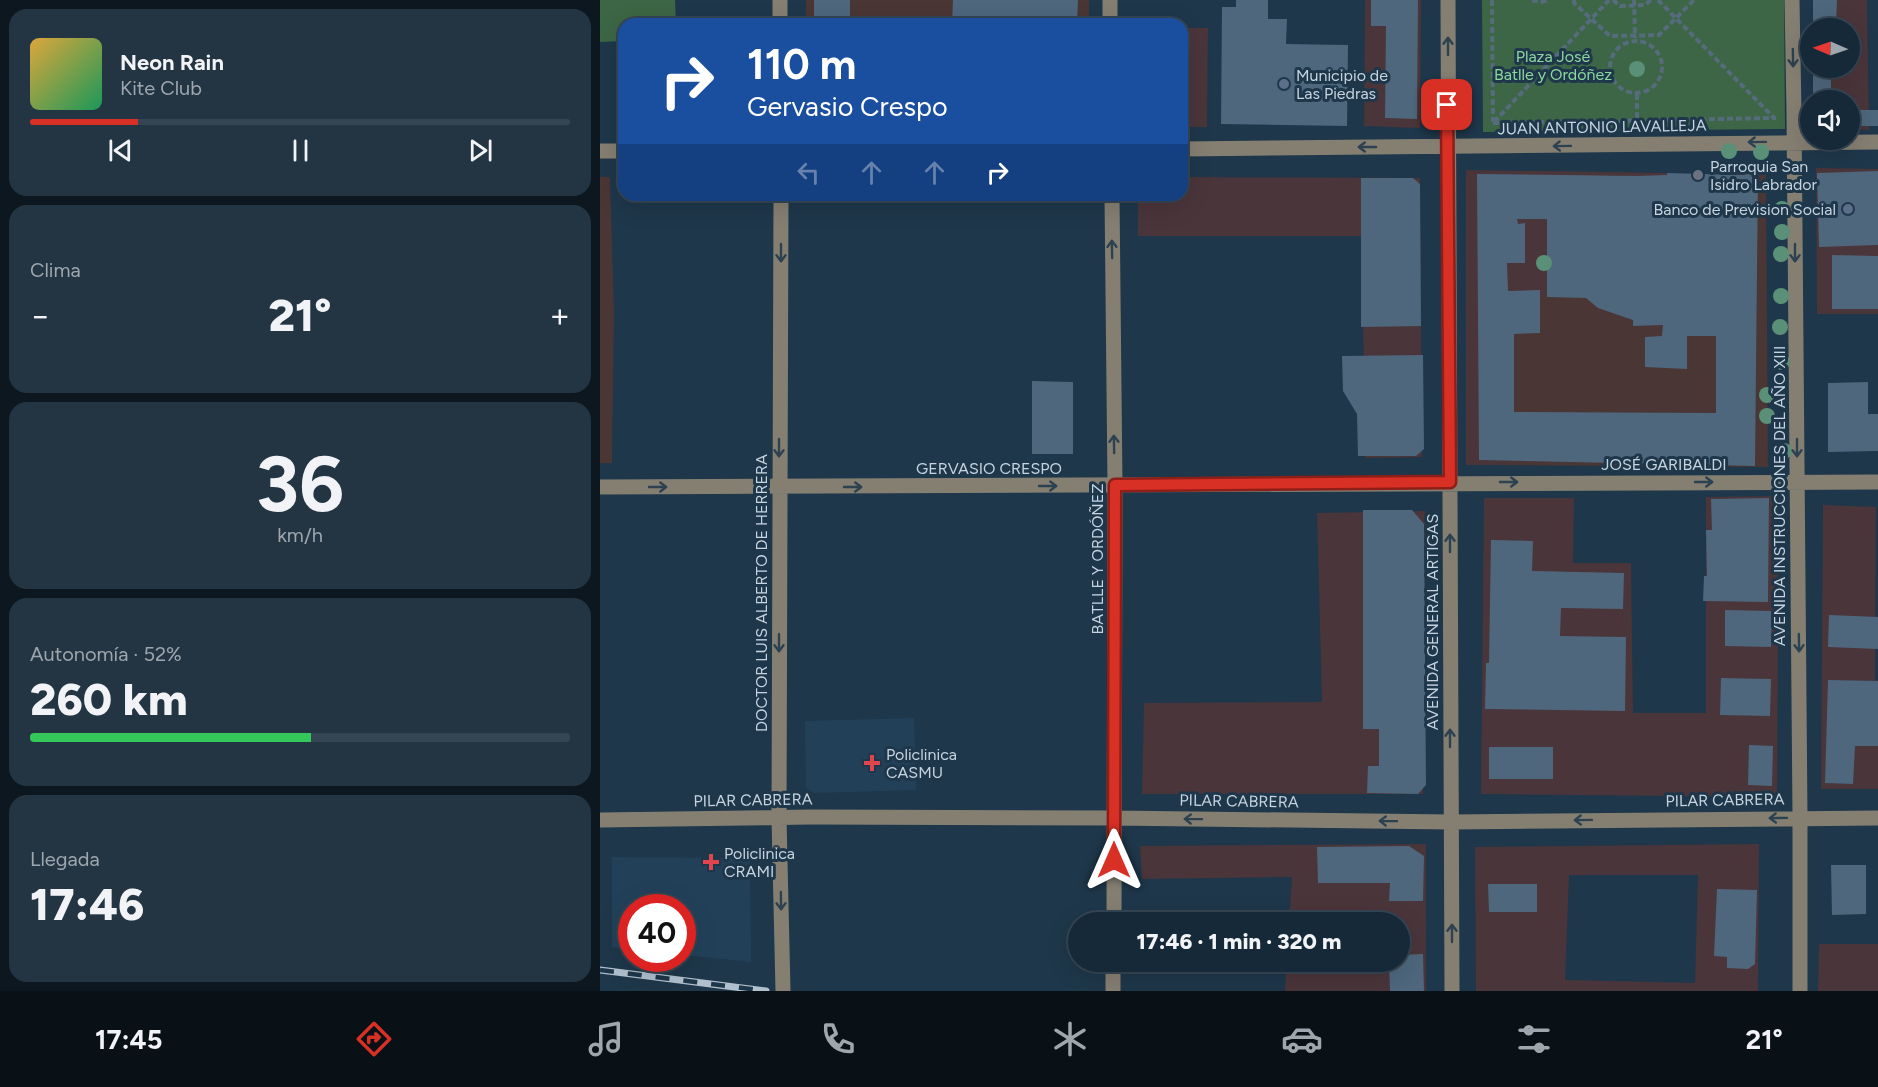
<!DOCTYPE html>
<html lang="es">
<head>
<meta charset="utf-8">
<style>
	body { margin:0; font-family:Figtree,sans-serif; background:#233543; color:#f1f3f6; height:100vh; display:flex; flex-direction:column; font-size:22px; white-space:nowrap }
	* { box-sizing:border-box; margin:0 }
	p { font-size:20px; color:#9ea6ae }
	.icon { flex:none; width:33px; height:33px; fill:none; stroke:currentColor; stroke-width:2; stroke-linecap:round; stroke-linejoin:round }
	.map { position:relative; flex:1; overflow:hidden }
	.side { display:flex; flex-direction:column; gap:9px; padding:9px; background:#0c171f; width:600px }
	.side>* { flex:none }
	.guide { position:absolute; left:18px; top:18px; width:570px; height:183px; border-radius:18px; box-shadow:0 6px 24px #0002,0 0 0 2px #354553; background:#1a4fa0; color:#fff; overflow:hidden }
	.needle { width:39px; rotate:272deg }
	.fabs { position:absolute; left:1200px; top:18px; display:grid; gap:12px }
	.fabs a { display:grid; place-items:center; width:60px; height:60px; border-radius:50%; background:#162938; box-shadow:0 6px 24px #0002,0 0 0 2px #354553; font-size:30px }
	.speed { position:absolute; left:18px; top:894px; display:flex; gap:12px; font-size:30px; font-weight:700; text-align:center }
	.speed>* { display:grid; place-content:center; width:78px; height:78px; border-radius:50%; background:#162938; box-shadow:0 6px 24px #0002,0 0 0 2px #354553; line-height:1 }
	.speed .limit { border:9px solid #d22; background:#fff; color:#111 }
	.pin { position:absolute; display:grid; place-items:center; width:51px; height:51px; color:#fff; margin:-26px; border-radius:12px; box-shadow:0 3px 9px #0006 }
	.me { position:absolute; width:66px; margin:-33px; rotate:0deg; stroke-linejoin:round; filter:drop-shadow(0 0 4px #0008) }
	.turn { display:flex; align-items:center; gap:21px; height:126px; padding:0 30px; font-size:27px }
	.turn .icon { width:78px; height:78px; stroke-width:2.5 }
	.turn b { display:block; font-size:42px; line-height:51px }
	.lanes { display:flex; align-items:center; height:57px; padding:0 30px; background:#0003; justify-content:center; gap:30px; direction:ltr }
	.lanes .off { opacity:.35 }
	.big { font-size:45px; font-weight:800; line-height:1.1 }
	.side .tile { flex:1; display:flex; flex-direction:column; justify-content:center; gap:9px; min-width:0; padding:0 21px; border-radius:18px; background:#233543 }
	.side .dial { align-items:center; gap:0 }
	.dial b { font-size:78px; line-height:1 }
	.song { display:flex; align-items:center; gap:18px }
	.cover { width:72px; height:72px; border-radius:9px; background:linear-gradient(135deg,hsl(40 70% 55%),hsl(150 70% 35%)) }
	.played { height:6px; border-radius:3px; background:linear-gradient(90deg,#d93025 20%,#354553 20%) }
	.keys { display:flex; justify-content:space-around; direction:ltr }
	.heat { display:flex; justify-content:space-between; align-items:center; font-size:33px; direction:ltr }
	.charge { height:9px; border-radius:4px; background:linear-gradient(90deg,#34c759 52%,#354553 0) }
	.trip { position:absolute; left:468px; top:912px; width:342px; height:60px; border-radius:30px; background:#162938; box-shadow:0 6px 24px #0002,0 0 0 2px #354553; font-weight:800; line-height:60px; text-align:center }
	.tab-bar { display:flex; height:96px; justify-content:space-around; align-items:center; background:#091016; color:#9ea6ae }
	.tab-bar .icon { width:42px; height:42px }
	.tab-bar .active { color:#d93025 }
	.tab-bar b { font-size:27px; color:#f1f3f6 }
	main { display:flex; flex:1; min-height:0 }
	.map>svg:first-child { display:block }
	.commercial { fill:#4a353a; fill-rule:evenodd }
	.built { fill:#224159 }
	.education { fill:#4a3634 }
	.green { fill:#3c6645 }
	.building { fill:#4e677d; fill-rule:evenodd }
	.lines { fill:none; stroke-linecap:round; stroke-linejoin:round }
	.path { stroke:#566c7d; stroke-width:4; stroke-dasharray:6 3; stroke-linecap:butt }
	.minor { stroke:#857f72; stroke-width:15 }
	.rail-casing { stroke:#b1c0ce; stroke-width:7 }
	.rail { stroke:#1e374a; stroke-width:4.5; stroke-dasharray:14; stroke-linecap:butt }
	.tree { fill:#5b9078 }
	.oneway { stroke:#2d4250 }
	.route-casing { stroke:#8d1f18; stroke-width:15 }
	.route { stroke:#d93025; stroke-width:10 }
	.service-dot { fill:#5c6f8a; stroke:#1e374a; stroke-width:2 }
	.worship-dot { fill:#6b7280; stroke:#1e374a; stroke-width:2 }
	.health-dot { fill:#e0444e; stroke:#1e374a; stroke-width:2 }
	.labels { text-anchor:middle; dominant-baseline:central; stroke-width:6; stroke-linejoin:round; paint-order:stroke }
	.park-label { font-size:16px; fill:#8dd89d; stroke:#1e374a }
	.poi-label { font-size:16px; fill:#c6d4e1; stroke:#1e374a; text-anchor:start }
	.street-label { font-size:16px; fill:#c6d4e1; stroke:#1e374a }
</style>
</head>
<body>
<main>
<section class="side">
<div class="tile">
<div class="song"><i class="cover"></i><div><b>Neon Rain</b><p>Kite Club</p></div></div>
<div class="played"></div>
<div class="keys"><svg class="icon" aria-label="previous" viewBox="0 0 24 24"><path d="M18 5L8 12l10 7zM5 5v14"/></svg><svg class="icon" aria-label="pause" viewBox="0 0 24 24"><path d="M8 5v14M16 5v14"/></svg><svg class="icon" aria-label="next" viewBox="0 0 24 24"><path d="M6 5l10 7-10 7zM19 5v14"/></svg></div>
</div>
<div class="tile"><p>Clima</p>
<div class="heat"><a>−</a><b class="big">21°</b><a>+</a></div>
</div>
<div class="tile dial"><b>36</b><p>km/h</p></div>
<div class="tile"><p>Autonomía · 52%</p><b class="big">260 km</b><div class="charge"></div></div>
<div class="tile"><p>Llegada</p><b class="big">17:46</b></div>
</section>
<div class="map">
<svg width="1278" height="991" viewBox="0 0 1278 991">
	<rect width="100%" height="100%" fill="#1e374a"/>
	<path class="commercial" d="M765,0H821L820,128L764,126Z
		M1213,0H1267L1269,130L1250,129V100H1213V68H1250V28H1213Z
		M582,28H608L607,127H582Z
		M1216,168L1278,169V314H1217Z
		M866,170L1067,173V326H1033L1032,298L906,324L904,465H866Z
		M582,177L820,178L822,457L765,458L762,236H538V195H582Z
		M1179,496L1177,797L881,794L884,498H974L973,563H1031L1033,713H1106V497Z
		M1223,505L1276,507L1275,688L1278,689V789H1221Z
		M825,511L823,794H542L544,703L722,702L717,513Z
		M826,844V991H685L687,962H800V922H689L692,877L542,879L540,846Z
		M1159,844L1158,991H876L875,847ZM969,875H1098L1095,983L965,980Z
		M1219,944H1278V991H1218Z"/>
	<path class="built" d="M314,718L316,790L214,793L206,788L205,721Z
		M12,857L150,858L151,962L83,955L82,908H32L31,950L12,947Z"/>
	<path class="education" d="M206,0H489V24H206Z
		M1136,173H1166L1168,467L904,465L906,324L937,297L1032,298L1033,326H1136Z
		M0,177H10L14,312L12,463H0Z"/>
	<path class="green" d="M0,0H75L76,24H24V41L0,42Z
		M882,0H1184L1185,129L883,132Z"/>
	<path class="building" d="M214,0H250V24H214Z
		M353,0H478L477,24H352Z
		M636,0H668V19H687L686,44L748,45L747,126L621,124L622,7H636Z
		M771,0H818L817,119L785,118L786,26H771Z
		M1213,0H1237L1236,24L1232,23V28H1213Z
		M1213,68H1231V100H1213Z
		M1250,110H1278V126H1250Z
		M1278,171V245L1219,247L1217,173Z
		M1067,173L1139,175L1158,173L1155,466L879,460L877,174L1036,176L1067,175ZM917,219H947V297L986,298L998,308L1033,320V326L1063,325L1062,336L1045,337V367L1087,369V336H1116V413L914,412V334L940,333V290L908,291L907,263H925V223L918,224Z
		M761,178H813L820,184L821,326L761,327Z
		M1232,255L1278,256V309H1232Z
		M823,355L824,449L816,456H758L757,414L743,391L742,356Z
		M432,381L473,382V454H432Z
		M1268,382V414H1278V451L1228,452V383Z
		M1169,498L1168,602L1103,601L1104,576H1107L1106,530H1112L1111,499Z
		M763,510H812L824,524L826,785L818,794L767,793L768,766H779V729H763Z
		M891,540L933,541L932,571L1024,573L1023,609L961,608L960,636L1026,637L1025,711L885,709L886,663H889Z
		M1125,610L1172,611L1171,647L1125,646Z
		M1229,615L1278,617V649L1228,647Z
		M1121,678L1171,679L1170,716L1120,715Z
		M1228,680L1278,681V746H1255L1253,784L1225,783Z
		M1149,745L1173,746L1172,786L1148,785Z
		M889,747H953V779H889Z
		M809,846L824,856L823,901H789L790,883H718L717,847Z
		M1231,865H1266V914L1232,915Z
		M888,884H937V912H889Z
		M1117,889L1157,890L1155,964L1148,969L1127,968V957L1114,956Z
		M823,954L824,991H790L789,962H800V955Z"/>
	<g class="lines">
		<path class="path" d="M892,0L893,122
			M932,0L941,2L949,0
			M974,0V3L1010,36L1059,35L1094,0
			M1013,0L1020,6L1045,5L1051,0
			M1034,0L1035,38
			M1058,0L1175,119
			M1010 67a26 26 0 1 1 52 0a26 26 0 1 1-52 0Z
			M1037,94V121
			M894,122L1009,0
			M893,123L1176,118"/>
		<path class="minor" d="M180,0V24
			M510,0V24
			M848,0L852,991
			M1192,0L1194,112L1200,817V991
			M582,149L1278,142
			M0,151H24
			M181,195L179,818L183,991
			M512,195L515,485L514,922
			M0,487L1278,482
			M0,820L212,817L514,818L851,822L1278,818
			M513,991V962"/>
		<g class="rail-casing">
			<path id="rail" d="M0,970L166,991"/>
		</g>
		<use href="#rail" class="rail"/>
	</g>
	<g class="tree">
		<circle cx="1037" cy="69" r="8"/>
		<circle cx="1129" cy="151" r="8"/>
		<circle cx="1161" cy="152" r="8"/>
		<circle cx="1182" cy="209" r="8"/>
		<circle cx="1182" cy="232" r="8"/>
		<circle cx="1181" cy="254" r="8"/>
		<circle cx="944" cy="263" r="8"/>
		<circle cx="1181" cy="296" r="8"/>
		<circle cx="1180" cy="327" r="8"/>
		<circle cx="1182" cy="362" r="8"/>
		<circle cx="1167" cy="395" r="8"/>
		<circle cx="1167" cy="416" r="8"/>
		<circle cx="1184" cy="451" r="8"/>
	</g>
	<defs><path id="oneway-shaft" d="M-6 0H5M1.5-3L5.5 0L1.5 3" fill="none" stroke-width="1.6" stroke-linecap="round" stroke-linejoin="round" transform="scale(1.5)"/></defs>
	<g class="oneway">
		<use href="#oneway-shaft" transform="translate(848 46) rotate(-90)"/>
		<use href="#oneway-shaft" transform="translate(1193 58) rotate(89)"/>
		<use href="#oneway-shaft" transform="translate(1157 142) rotate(179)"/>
		<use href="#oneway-shaft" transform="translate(962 146) rotate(179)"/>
		<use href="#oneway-shaft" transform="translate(767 147) rotate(180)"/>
		<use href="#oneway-shaft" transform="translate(512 249) rotate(-91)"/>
		<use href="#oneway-shaft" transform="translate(181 253) rotate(90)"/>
		<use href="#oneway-shaft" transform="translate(1195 253) rotate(90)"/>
		<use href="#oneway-shaft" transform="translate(514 444) rotate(-91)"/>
		<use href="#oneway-shaft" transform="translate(179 448) rotate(90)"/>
		<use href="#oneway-shaft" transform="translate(1197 448) rotate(90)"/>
		<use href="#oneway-shaft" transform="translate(909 482)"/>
		<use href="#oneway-shaft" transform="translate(1104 482)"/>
		<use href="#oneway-shaft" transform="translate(448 486)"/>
		<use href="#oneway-shaft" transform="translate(58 487)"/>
		<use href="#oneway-shaft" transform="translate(253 487)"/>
		<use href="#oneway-shaft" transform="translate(850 543) rotate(-90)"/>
		<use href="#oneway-shaft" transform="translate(179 643) rotate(90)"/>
		<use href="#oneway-shaft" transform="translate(1199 643) rotate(89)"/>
		<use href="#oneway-shaft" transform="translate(850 738) rotate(-90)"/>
		<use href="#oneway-shaft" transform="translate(1178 818) rotate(179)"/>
		<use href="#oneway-shaft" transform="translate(593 819) rotate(-179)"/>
		<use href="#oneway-shaft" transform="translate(983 820) rotate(179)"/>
		<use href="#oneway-shaft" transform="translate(788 821) rotate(-179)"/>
		<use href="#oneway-shaft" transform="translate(181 901) rotate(89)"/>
		<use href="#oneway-shaft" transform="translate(852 933) rotate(-90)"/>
	</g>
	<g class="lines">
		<g class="route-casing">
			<path id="route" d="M514,860L515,485L850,482L847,105"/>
		</g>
		<use href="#route" class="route"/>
	</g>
	<g class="service-dot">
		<circle cx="684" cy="84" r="6"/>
		<circle cx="1248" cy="209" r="6"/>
	</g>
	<circle class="worship-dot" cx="1098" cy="175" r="6"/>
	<g class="health-dot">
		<path d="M269 754h6v6h6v6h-6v6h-6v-6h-6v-6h6z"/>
		<path d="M108 853h6v6h6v6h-6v6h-6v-6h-6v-6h6z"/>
	</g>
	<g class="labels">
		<g class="park-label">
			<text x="953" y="56">Plaza José<tspan x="953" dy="18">Batlle y Ordóñez</tspan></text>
		</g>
		<g class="poi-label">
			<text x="696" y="75">Municipio de<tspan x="696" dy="18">Las Piedras</tspan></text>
			<text x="1110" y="166">Parroquia San<tspan x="1110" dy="18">Isidro Labrador</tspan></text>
			<text x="1236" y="209" text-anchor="end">Banco de Prevision Social</text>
			<text x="286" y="754">Policlinica<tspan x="286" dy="18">CASMU</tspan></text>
			<text x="124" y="853">Policlinica<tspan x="124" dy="18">CRAMI</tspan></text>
		</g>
		<g class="street-label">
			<text transform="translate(1002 127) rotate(-1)">JUAN ANTONIO LAVALLEJA</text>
			<text x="1064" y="464">JOSÉ GARIBALDI</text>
			<text x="389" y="468">GERVASIO CRESPO</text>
			<text transform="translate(1179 496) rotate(-90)">AVENIDA INSTRUCCIONES DEL AÑO XIII</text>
			<text transform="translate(497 559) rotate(-90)">BATLLE Y ORDÓÑEZ</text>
			<text transform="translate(161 593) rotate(-90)">DOCTOR LUIS ALBERTO DE HERRERA</text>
			<text transform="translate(832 622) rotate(-90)">AVENIDA GENERAL ARTIGAS</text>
			<text transform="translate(153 800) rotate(-1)">PILAR CABRERA</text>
			<text transform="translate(1125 800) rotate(-1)">PILAR CABRERA</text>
			<text transform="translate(639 801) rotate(1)">PILAR CABRERA</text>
		</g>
	</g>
</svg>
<div class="fabs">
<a><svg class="needle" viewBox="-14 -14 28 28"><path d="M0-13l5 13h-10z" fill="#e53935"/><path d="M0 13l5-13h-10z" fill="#9ea6ae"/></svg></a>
<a><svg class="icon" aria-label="sound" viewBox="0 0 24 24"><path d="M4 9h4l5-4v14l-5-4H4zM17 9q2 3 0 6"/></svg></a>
</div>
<div class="speed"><div class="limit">40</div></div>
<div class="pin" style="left:847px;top:105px;background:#d93025"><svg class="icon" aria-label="arrive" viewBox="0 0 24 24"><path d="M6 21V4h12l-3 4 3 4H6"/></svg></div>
<svg class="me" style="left:514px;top:860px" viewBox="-20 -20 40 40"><path d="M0-17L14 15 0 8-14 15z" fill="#d93025" stroke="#fff" stroke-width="4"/></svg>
<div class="trip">17:46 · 1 min · 320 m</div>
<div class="guide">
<div class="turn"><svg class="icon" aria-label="right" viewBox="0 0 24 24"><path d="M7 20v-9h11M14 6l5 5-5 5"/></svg><div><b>110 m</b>Gervasio Crespo</div></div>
<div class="lanes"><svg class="icon off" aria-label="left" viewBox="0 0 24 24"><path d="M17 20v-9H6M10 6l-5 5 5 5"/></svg><svg class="icon off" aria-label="ahead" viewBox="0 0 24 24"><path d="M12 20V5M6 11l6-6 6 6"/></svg><svg class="icon off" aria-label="ahead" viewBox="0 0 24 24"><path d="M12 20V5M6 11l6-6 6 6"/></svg><svg class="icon" aria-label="right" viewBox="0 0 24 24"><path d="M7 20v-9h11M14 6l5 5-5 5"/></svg></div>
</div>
</div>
</main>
<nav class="tab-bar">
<b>17:45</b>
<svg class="icon active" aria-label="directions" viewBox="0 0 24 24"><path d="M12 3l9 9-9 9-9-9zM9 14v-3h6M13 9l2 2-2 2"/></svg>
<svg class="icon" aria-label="music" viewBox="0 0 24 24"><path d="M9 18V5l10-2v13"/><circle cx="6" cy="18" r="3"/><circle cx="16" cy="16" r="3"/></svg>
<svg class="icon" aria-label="phone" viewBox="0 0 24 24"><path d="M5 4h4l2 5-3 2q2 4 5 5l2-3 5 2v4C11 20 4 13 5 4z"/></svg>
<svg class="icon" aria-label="climate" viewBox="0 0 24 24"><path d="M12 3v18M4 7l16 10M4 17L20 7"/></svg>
<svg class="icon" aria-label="car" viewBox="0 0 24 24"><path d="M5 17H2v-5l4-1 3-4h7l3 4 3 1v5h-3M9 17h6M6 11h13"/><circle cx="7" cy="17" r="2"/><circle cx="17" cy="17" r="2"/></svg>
<svg class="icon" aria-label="filters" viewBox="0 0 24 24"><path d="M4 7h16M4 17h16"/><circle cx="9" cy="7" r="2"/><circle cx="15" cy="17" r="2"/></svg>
<b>21°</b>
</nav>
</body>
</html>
